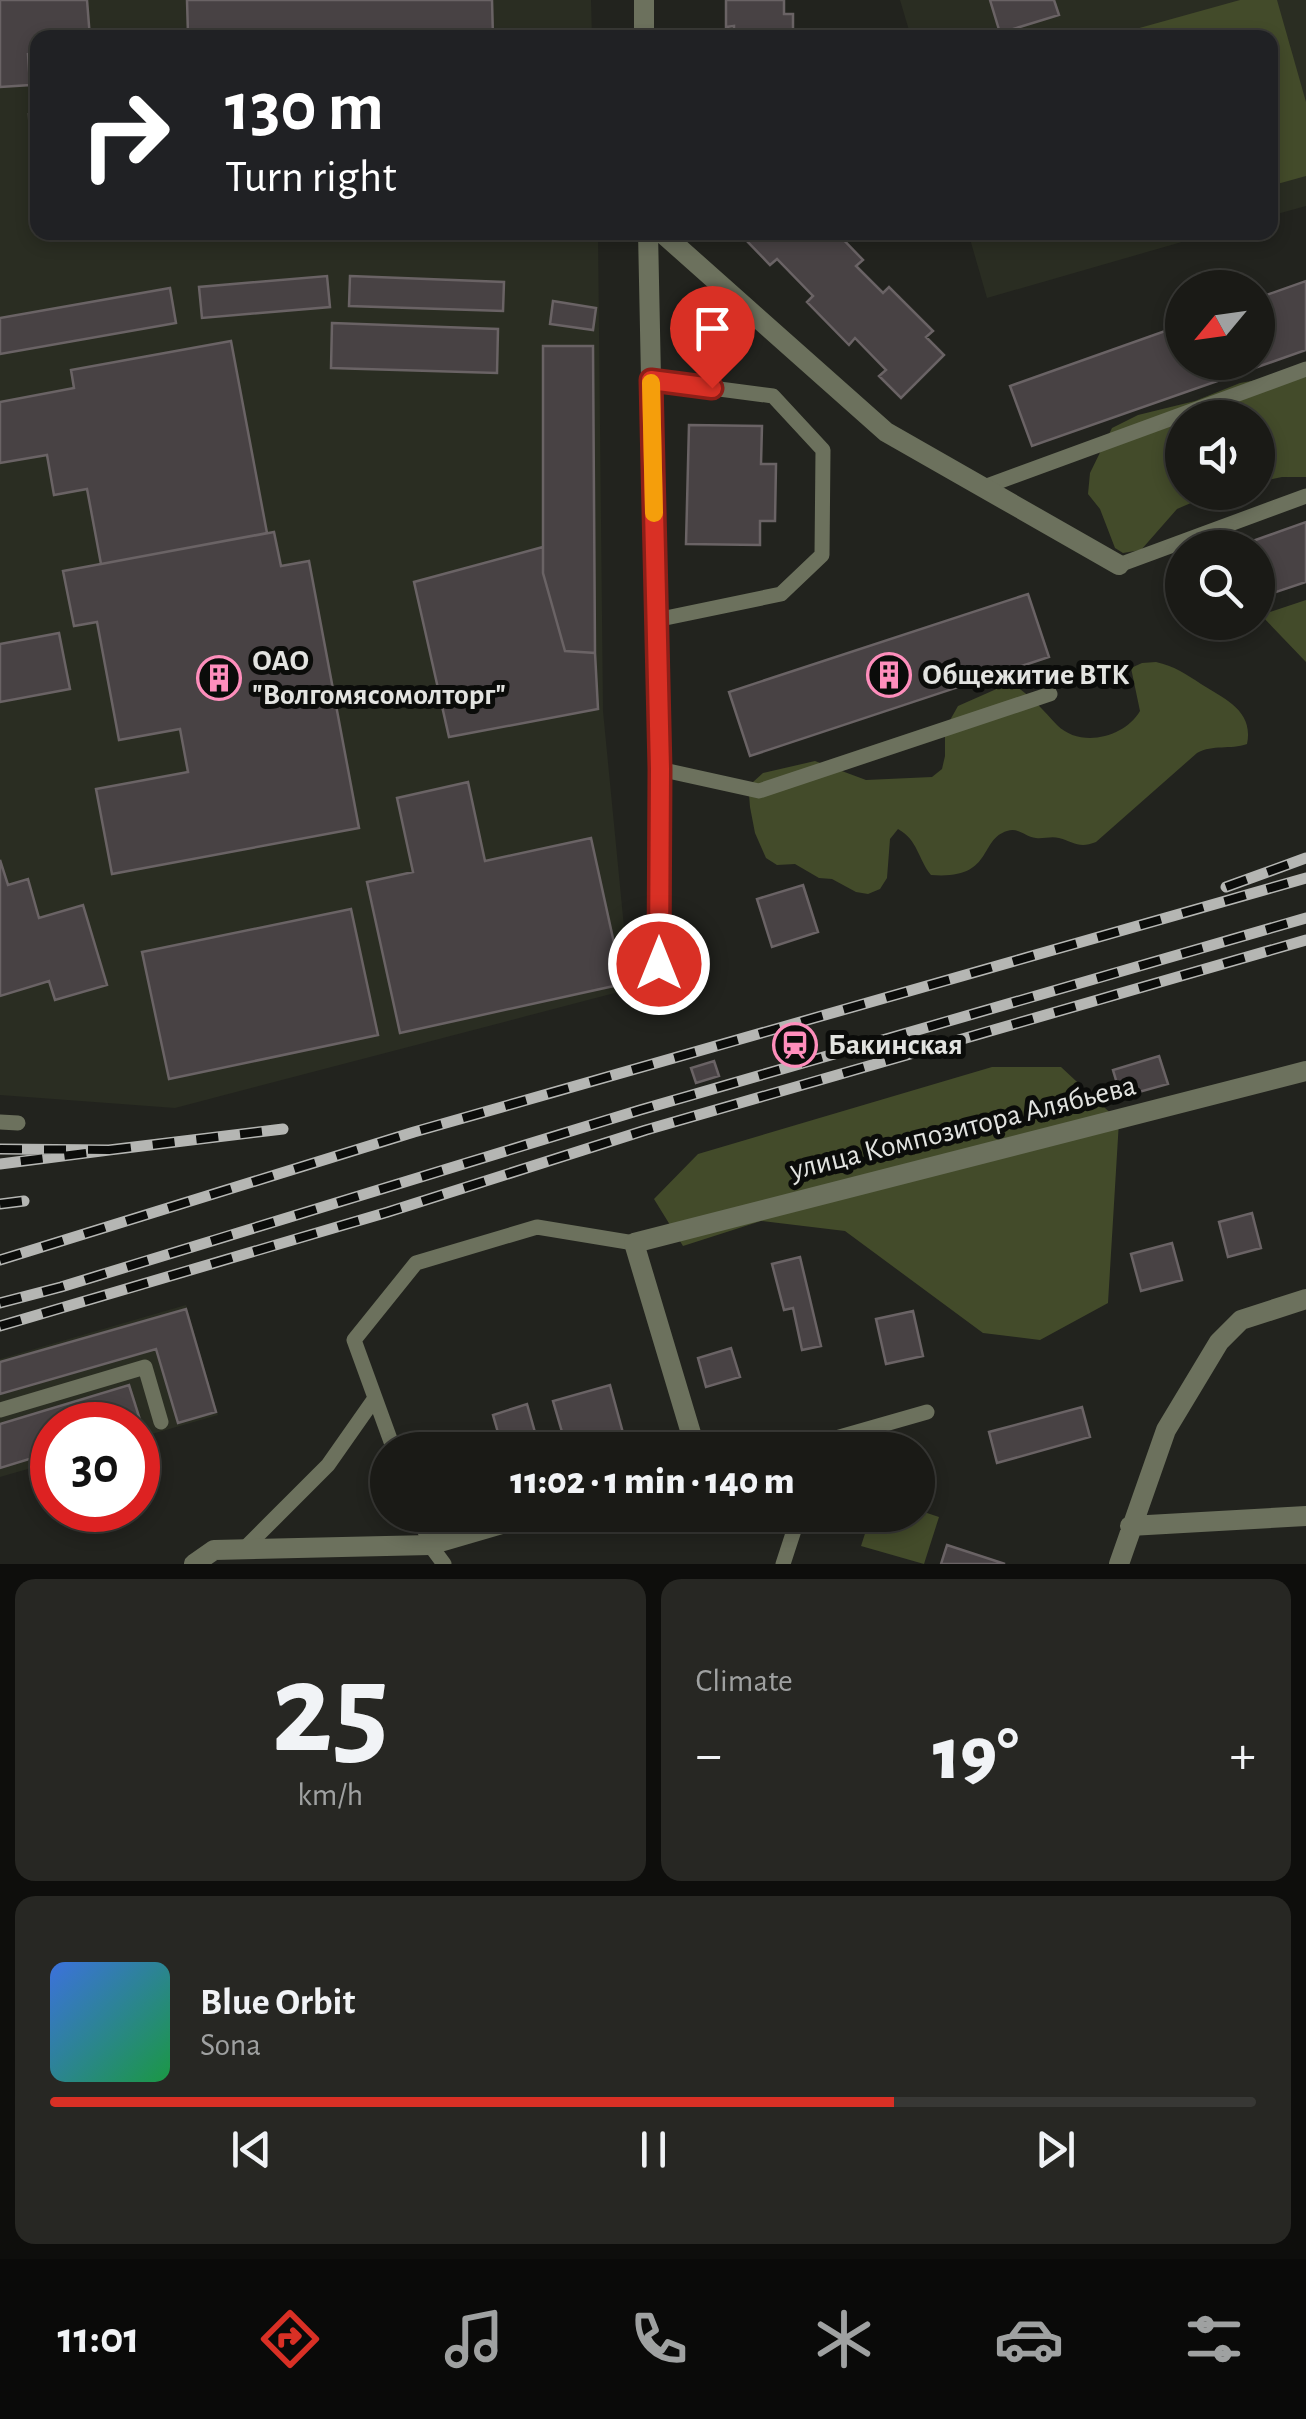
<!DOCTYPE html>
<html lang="en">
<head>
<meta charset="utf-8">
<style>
	body { margin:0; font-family:"Alegreya Sans",sans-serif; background:#272723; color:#f1f3f6; height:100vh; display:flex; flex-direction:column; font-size:38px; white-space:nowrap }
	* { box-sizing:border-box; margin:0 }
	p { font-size:32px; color:#9fa1a1 }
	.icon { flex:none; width:55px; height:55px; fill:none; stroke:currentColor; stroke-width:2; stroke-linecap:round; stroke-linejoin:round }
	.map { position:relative; height:1564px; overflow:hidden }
	.details { display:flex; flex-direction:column; gap:15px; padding:15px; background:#0e0e0c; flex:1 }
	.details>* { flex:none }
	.hud { position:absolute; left:30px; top:30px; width:1248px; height:210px; border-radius:20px; box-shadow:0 5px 15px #0003,0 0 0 2px #383835; background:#202124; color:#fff; overflow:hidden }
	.needle { width:65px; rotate:241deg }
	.controls { position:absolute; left:1165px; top:270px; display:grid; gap:20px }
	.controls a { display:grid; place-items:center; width:110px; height:110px; border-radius:50%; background:#1a1a16; box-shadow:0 5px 15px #0003,0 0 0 2px #383835; font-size:50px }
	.speed { position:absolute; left:30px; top:1402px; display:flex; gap:20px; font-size:50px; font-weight:700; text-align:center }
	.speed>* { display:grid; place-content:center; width:130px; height:130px; border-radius:50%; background:#1a1a16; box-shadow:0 5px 15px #0003,0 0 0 2px #383835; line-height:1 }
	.speed .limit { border:15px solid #d22; background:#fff; color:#111 }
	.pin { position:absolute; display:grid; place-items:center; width:85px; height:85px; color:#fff; margin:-102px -42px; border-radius:50% 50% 50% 0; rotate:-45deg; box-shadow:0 0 10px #0007 }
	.pin .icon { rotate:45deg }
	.me { position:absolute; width:110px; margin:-55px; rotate:0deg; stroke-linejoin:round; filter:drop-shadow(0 0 8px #0008) }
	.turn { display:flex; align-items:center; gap:35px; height:210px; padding:0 30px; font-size:45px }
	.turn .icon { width:130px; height:130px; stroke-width:2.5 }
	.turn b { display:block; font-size:70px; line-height:85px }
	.big { font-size:75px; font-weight:800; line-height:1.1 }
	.details .widget { flex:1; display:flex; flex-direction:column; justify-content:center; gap:15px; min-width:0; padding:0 35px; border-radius:20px; background:#272723 }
	.details .dial { align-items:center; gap:0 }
	.dial b { font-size:130px; line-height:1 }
	.song { display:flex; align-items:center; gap:30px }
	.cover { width:120px; height:120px; border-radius:15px; background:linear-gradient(135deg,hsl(220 70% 55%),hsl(140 70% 35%)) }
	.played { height:10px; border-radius:5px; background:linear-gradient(90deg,#d93025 70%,#383835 70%) }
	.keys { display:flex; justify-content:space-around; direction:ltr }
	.heat { display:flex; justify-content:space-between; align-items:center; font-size:55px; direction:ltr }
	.details .tiles { flex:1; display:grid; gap:15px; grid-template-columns:1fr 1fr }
	.widget:last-child { grid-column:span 2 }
	.trip { position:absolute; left:370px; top:1432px; width:565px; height:100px; border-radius:50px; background:#1a1a16; box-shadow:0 5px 15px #0003,0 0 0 2px #383835; font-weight:800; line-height:100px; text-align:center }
	.tab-bar { display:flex; height:160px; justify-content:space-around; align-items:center; background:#0a0a09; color:#9fa1a1 }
	.tab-bar .icon { width:70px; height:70px }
	.tab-bar .selected { color:#d93025 }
	.tab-bar b { font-size:45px; color:#f1f3f6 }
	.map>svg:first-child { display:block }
	.built { fill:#2a2d22 }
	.green { fill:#434b2a }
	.building { fill:#484244; stroke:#6a6365; stroke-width:2.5 }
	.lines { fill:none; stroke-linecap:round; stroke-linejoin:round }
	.service { stroke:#6c715d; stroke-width:15 }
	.minor { stroke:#6c715d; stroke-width:20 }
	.rail-casing { stroke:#b5b6b3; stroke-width:11 }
	.rail { stroke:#0b0c0a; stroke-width:8; stroke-dasharray:22; stroke-linecap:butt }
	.route-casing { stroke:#8d1f18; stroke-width:25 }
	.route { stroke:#d93025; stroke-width:18 }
	.slow { stroke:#f59e0b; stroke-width:18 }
	.labels { text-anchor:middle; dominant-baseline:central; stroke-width:10; stroke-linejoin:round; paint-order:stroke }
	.poi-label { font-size:30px; font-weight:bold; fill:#e2e3e0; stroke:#0b0c0a; text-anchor:start }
	.street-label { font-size:30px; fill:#e2e3e0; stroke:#0b0c0a }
</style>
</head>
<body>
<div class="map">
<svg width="1306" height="1564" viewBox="0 0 1306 1564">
	<rect width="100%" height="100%" fill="#22231e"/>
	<path class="built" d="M0,0H591L592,37L38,38V232L598,233L603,711L630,989L175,1108L0,1095Z
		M900,0H1306V206L1270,216V38L911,37Z
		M968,232L1213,233L987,298Z
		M186,1305L218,1415L138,1438V1425H52V1462L0,1477V1359Z"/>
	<path class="green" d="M1240,0H1277L1306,102V176L1270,186V38L1107,37Z
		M1306,371V477H1282L1258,482V418H1182V492L1214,493L1177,509L1141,550L1123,553L1115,548L1100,509L1088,494L1090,473L1112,428L1138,415L1195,401L1240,383Z
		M1306,600V662L1261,615Z
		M1156,662C1174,666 1186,674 1201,684C1225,699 1254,711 1247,744C1230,750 1213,744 1197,753L1096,842C1079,849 1074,842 1059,838C1051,836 1043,839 1036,838C1025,837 1019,827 1007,831C978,840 994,880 931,875C918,859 918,840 898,829L890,839L887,878L880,889L868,894L856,892L832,879L819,878L795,864L777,865L766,858L755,833L750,807L749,794L753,782L763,773L815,761L866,780L932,777L942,769L945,756V729L958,706L1010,683C1029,693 1043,710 1057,725C1081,749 1125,737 1140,711L1131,668L1142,663Z
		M992,1067H1061L1119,1121L1108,1303L1040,1340L983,1333L845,1231L761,1221L683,1246L654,1199L698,1154Z
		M918,1510L939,1517L924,1564L861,1546L871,1515H918Z"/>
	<path class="building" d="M0,0H87L90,38H38V53L28,54L30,85L0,87Z
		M187,0H492L493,38H233V32L188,34Z
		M726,0H784V14H793V38H734V26L726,27Z
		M990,0H1054L1059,15L1000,33Z
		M38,113V165H31L29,114Z
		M753,232H836L863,260L856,266L883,293L889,287L933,331L926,337L944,355L901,398L879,376L886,370L855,338L849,345L807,302L813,296L777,259L770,265L747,241Z
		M327,276L330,307L202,318L199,287Z
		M350,276L504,282L503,311L349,306Z
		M1306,281V350L1032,446L1010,386L1182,325V362H1258V298Z
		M170,288L176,323L0,354V318Z
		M553,301L596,308L593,330L550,324Z
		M332,323L498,329L497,373L331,368Z
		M231,341L267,533L101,564L87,489L54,495L47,455L0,463V402L74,388L71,370Z
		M543,346H593L595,653L565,651L543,573Z
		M689,425L762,426L761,464H776L775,521H760V545L686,544Z
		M1306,522V582L1258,598V548H1233Z
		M274,532L281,566L309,561L359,828L112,874L96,789L188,772L180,729L119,740L97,622L74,626L63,571Z
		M543,547V573L565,651L595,653L598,709L449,737L414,582Z
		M1028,594L1049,657L750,756L729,692Z
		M59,633L70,689L0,702V644Z
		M468,782L485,861L591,838L623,984L400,1033L367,882L413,872L397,798Z
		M0,860L8,885L28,879L39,918L83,905L107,985L55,1000L49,981L0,996Z
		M803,885L818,932L772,947L757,899Z
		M351,909L378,1035L169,1079L142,952Z
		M1159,1056L1168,1084L1121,1097L1113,1070Z
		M714,1061L719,1076L696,1083L691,1068Z
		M1252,1213L1261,1248L1228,1257L1219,1222Z
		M1172,1243L1182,1280L1141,1291L1131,1254Z
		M800,1257L821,1346L802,1350L793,1308L784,1310L772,1264Z
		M186,1309L216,1412L178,1423L156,1349L0,1394V1362Z
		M913,1311L923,1356L886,1364L876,1319Z
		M731,1348L740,1377L706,1387L698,1358Z
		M129,1385L142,1426L52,1425V1452L0,1468V1424Z
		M610,1385L623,1433L567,1449L553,1401Z
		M527,1404L540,1450H503L493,1415Z
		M1082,1407L1090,1437L997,1463L989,1432Z
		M947,1545L1005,1564H941Z"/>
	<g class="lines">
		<path class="service" d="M651,380L773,396L823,450L822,555L781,594L656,620
			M984,487L1306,369
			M1119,565L1306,496
			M659,769L759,791L1050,694
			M0,1122L18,1123
			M0,1410L145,1367L161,1422
			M394,1450L354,1340L416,1263L537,1227L634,1243
			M783,1450L822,1442L927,1412
			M419,1515L430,1545L444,1564
			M244,1549L328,1465L375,1398
			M783,1564L799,1515"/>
		<path class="minor" d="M644,0V38
			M648,232L659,769V964
			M661,232L886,432L1119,565
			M696,1450L634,1243L1306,1071
			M1130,1526L1306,1516
			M194,1564L214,1550L430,1545L532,1515
			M1119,1564L1166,1430L1219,1342L1241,1320L1306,1299"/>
		<g class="rail-casing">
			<path id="rail" d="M1226,887L1306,858
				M0,1149L109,1150L0,1164
				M109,1150L283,1129
				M0,1204L24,1201
				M0,1260L414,1132L1306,878
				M0,1303L61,1287L640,1110L1306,918
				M0,1326L388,1212L646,1130L1306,940"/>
		</g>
		<use href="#rail" class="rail"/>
	</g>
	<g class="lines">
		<g class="route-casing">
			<path id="route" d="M659,964L660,769L651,380L712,388"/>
		</g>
		<use href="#route" class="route"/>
		<path class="slow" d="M651,383L654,513"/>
	</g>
	<defs>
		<g id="building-ring" transform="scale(2.25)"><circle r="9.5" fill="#0b0c0a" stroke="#fe8ebc" stroke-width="1.5"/><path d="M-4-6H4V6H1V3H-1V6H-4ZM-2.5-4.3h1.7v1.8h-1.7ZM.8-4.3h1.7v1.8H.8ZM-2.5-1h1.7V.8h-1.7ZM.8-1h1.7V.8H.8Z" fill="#fe8ebc"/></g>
		<g id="station-ring" transform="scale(2.25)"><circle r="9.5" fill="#0b0c0a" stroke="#fe8ebc" stroke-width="1.5"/><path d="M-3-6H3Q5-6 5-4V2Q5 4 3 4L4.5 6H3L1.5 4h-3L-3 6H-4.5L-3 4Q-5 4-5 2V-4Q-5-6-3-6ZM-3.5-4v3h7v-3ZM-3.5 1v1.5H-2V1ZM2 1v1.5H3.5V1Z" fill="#fe8ebc"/></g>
	</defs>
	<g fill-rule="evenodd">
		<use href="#building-ring" x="889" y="675"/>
		<use href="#building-ring" x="219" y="678"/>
		<use href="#station-ring" x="795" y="1045"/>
	</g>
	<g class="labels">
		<g class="poi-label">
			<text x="252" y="661">ОАО<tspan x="252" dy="34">"Волгомясомолторг"</tspan></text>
			<text x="922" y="675">Общежитие ВТК</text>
			<text x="828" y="1045">Бакинская</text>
		</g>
		<g class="street-label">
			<text transform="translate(963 1128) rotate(-14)">улица Композитора Алябьева</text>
		</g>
	</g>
</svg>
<div class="controls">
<a><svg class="needle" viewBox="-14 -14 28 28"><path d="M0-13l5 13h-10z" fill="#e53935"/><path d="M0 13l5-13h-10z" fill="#9fa1a1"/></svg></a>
<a><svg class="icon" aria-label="sound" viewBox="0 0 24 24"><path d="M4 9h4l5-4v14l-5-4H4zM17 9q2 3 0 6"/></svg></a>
<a><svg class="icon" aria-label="search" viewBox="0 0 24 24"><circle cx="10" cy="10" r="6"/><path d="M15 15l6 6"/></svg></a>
</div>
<div class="speed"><div class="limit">30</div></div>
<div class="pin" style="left:712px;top:388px;background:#d93025"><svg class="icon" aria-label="arrive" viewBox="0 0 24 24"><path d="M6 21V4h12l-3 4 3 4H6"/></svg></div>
<svg class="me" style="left:659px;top:964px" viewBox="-20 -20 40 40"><circle r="17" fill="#d93025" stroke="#fff" stroke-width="3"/><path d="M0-11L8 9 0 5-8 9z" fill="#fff"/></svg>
<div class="trip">11:02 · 1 min · 140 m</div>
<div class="hud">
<div class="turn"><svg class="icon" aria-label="right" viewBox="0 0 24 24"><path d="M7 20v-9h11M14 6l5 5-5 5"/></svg><div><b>130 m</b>Turn right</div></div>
</div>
</div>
<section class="details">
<div class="tiles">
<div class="widget dial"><b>25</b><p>km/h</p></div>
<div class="widget"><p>Climate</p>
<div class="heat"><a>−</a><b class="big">19°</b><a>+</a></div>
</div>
<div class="widget">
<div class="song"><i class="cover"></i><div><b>Blue Orbit</b><p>Sona</p></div></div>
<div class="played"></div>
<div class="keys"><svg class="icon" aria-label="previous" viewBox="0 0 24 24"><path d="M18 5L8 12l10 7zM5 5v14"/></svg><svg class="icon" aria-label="pause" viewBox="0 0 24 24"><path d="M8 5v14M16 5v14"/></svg><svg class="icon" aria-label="next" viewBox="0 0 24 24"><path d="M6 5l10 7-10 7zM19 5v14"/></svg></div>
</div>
</div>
</section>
<nav class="tab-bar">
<b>11:01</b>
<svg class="icon selected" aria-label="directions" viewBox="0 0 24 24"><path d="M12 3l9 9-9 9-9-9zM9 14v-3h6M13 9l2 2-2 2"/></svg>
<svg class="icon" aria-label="music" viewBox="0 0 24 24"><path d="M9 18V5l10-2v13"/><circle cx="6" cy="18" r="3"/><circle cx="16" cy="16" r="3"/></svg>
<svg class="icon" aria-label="phone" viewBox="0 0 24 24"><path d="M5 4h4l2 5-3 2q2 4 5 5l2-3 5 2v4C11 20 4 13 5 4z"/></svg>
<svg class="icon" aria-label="climate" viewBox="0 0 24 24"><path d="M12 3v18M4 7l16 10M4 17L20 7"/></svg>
<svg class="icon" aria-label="car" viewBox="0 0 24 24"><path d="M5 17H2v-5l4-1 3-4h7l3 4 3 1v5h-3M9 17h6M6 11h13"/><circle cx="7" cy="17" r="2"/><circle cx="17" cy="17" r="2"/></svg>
<svg class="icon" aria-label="filters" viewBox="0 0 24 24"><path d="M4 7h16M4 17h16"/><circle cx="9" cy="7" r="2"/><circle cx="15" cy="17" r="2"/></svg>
</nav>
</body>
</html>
